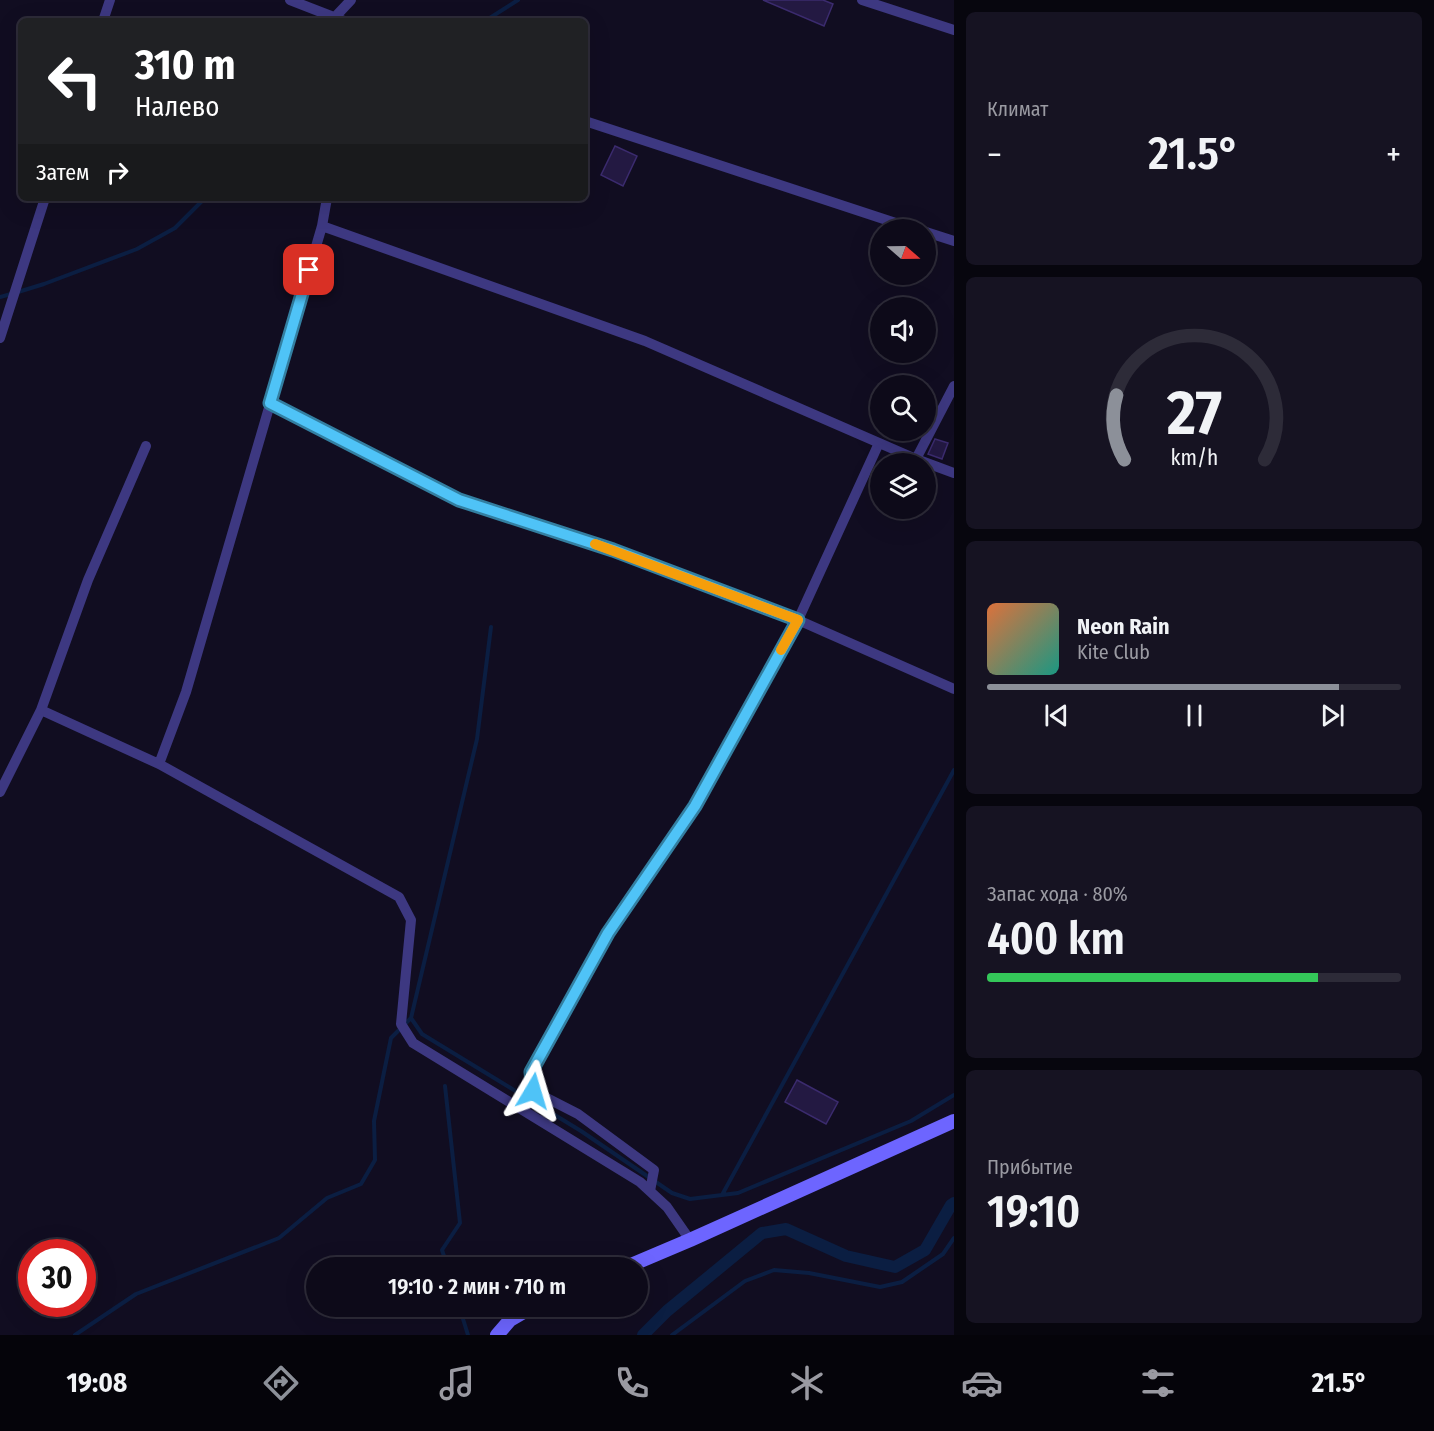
<!DOCTYPE html>
<html lang="ru">
<head>
<meta charset="utf-8">
<style>
	body { margin:0; font-family:"Fira Sans Condensed",sans-serif; background:#161322; color:#f1f3f6; height:100vh; display:flex; flex-direction:column; font-size:22px; white-space:nowrap }
	* { box-sizing:border-box; margin:0 }
	p { font-size:20px; color:#9a9aa2 }
	.icon { flex:none; width:33px; height:33px; fill:none; stroke:currentColor; stroke-width:2; stroke-linecap:round; stroke-linejoin:round }
	.map { position:relative; flex:1; overflow:hidden }
	.panel { display:flex; flex-direction:column; gap:12px; padding:12px; background:#07060e; width:480px }
	.panel>* { flex:none }
	.guide { position:absolute; left:18px; top:18px; width:570px; height:183px; border-radius:9px; box-shadow:0 6px 24px #0002,0 0 0 2px #2d2b38; background:#202124; color:#fff; overflow:hidden }
	.needle { width:39px; rotate:110deg }
	.tools { position:absolute; left:870px; top:219px; display:grid; gap:12px }
	.tools a { display:grid; place-items:center; width:66px; height:66px; border-radius:50%; background:#0d0a19; box-shadow:0 6px 24px #0002,0 0 0 2px #2d2b38; font-size:30px }
	.speed { position:absolute; left:18px; top:1239px; display:flex; gap:12px; font-size:30px; font-weight:700; text-align:center }
	.speed>* { display:grid; place-content:center; width:78px; height:78px; border-radius:50%; background:#0d0a19; box-shadow:0 6px 24px #0002,0 0 0 2px #2d2b38; line-height:1 }
	.speed .limit { border:9px solid #d22; background:#fff; color:#111 }
	.pin { position:absolute; display:grid; place-items:center; width:51px; height:51px; color:#fff; margin:-26px; border-radius:12px; box-shadow:0 3px 9px #0006 }
	.me { position:absolute; width:66px; margin:-33px; rotate:7deg; stroke-linejoin:round; filter:drop-shadow(0 0 4px #0008) }
	.turn { display:flex; align-items:center; gap:21px; height:126px; padding:0 18px; font-size:27px }
	.turn .icon { width:78px; height:78px; stroke-width:2.5 }
	.turn b { display:block; font-size:42px; line-height:51px }
	.then { display:flex; align-items:center; height:57px; padding:0 18px; background:#0003; gap:12px; font-size:22px }
	.big { font-size:45px; font-weight:600; line-height:1.1 }
	.panel .card { flex:1; display:flex; flex-direction:column; justify-content:center; gap:9px; min-width:0; padding:0 21px; border-radius:9px; background:#161322 }
	.panel .dial { align-items:center; gap:0 }
	.dial svg { height:156px; overflow:visible; fill:none; stroke:#2d2b38; stroke-width:7; stroke-linecap:round; text-anchor:middle }
	.dial text { fill:#f1f3f6; stroke:none }
	.song { display:flex; align-items:center; gap:18px }
	.cover { width:72px; height:72px; border-radius:9px; background:linear-gradient(135deg,hsl(20 70% 55%),hsl(170 70% 35%)) }
	.played { height:6px; border-radius:3px; background:linear-gradient(90deg,#8c9099 85%,#2d2b38 85%) }
	.keys { display:flex; justify-content:space-around; direction:ltr }
	.heat { display:flex; justify-content:space-between; align-items:center; font-size:33px; direction:ltr }
	.charge { height:9px; border-radius:4px; background:linear-gradient(90deg,#34c759 80%,#2d2b38 0) }
	.trip { position:absolute; left:306px; top:1257px; width:342px; height:60px; border-radius:30px; background:#0d0a19; box-shadow:0 6px 24px #0002,0 0 0 2px #2d2b38; font-weight:600; line-height:60px; text-align:center }
	.tabs { display:flex; height:96px; justify-content:space-around; align-items:center; background:#05040a; color:#9a9aa2 }
	.tabs .icon { width:42px; height:42px }
	.tabs .selected { color:#8c9099 }
	.tabs b { font-size:27px; color:#f1f3f6 }
	main { display:flex; flex:1; min-height:0 }
	.map>svg:first-child { display:block }
	.lines { fill:none; stroke-linecap:round; stroke-linejoin:round }
	.stream { stroke:#0b1e42; stroke-width:4 }
	.canal { stroke:#0b1e42; stroke-width:12 }
	.building { fill:#231942; stroke:#3b2b6e; stroke-width:1.5 }
	.street { stroke:#3d3881; stroke-width:10 }
	.secondary { stroke:#6d65ff; stroke-width:14 }
	.route-casing { stroke:#337fa1; stroke-width:15 }
	.route { stroke:#4fc3f7; stroke-width:10 }
	.slow { stroke:#f59e0b; stroke-width:10 }
</style>
</head>
<body>
<main>
<div class="map">
<svg width="954" height="1335" viewBox="0 0 954 1335">
	<rect width="100%" height="100%" fill="#110d21"/>
	<g class="lines">
		<path class="stream" d="M485,21L518,0
			M18,292L44,284L137,249L175,228L205,198
			M0,297L11,294
			M411,1018L422,1034L581,1131L672,1193L690,1199L738,1193L911,1121L954,1095
			M445,1086L460,1223L442,1250L448,1268
			M722,1195L954,770
			M459,1306L468,1335
			M75,1335L136,1294L279,1238L327,1198L361,1184L375,1160L374,1121L391,1038L411,1018L477,739L491,627
			M672,1335L745,1281L774,1270L809,1273L880,1287L902,1282L943,1254L954,1238"/>
		<path class="canal" d="M643,1335L667,1311L762,1233L786,1229L846,1256L895,1267L925,1250L951,1205L954,1203"/>
	</g>
	<path class="building" d="M763,0H823L833,4L824,26Z
		M615,146L637,156L623,186L601,175Z
		M935,439L948,443L942,459L928,454Z
		M797,1080L838,1102L826,1124L785,1102Z"/>
	<g class="lines">
		<path class="street" d="M290,0L344,21
			M862,0L954,30
			M335,17L351,0
			M103,21L110,0
			M585,121L917,230
			M322,226L645,341L916,459L954,473
			M926,232L954,241
			M0,338L45,198
			M271,403L459,500L613,550L798,620L954,689
			M916,459L954,386
			M41,710L159,764L399,897L411,920L401,1024L413,1043L640,1182L667,1207L690,1240
			M159,764L186,692L322,226L327,198
			M0,792L41,710L88,580L146,446
			M650,1191L654,1170L578,1114L533,1091L531,1072L608,933L695,805L798,620L879,443"/>
		<path class="secondary" d="M624,1268L690,1240L954,1121
			M497,1335L510,1320L534,1306"/>
	</g>
	<g class="lines">
		<g class="route-casing">
			<path id="route" d="M309,270L270,403L459,500L613,550L798,620L695,806L608,933L531,1072L533,1091"/>
		</g>
		<use href="#route" class="route"/>
		<path class="slow" d="M595,544L798,620L781,650"/>
	</g>
</svg>
<div class="tools">
<a><svg class="needle" viewBox="-14 -14 28 28"><path d="M0-13l5 13h-10z" fill="#e53935"/><path d="M0 13l5-13h-10z" fill="#9a9aa2"/></svg></a>
<a><svg class="icon" aria-label="sound" viewBox="0 0 24 24"><path d="M4 9h4l5-4v14l-5-4H4zM17 9q2 3 0 6"/></svg></a>
<a><svg class="icon" aria-label="search" viewBox="0 0 24 24"><circle cx="10" cy="10" r="6"/><path d="M15 15l6 6"/></svg></a>
<a><svg class="icon" aria-label="layers" viewBox="0 0 24 24"><path d="M12 4l9 5-9 5-9-5zM3 14l9 5 9-5"/></svg></a>
</div>
<div class="speed"><div class="limit">30</div></div>
<div class="pin" style="left:309px;top:270px;background:#d93025"><svg class="icon" aria-label="arrive" viewBox="0 0 24 24"><path d="M6 21V4h12l-3 4 3 4H6"/></svg></div>
<svg class="me" style="left:533px;top:1091px" viewBox="-20 -20 40 40"><path d="M0-17L14 15 0 8-14 15z" fill="#4fc3f7" stroke="#fff" stroke-width="4"/></svg>
<div class="trip">19:10 · 2 мин · 710 m</div>
<div class="guide">
<div class="turn"><svg class="icon" aria-label="left" viewBox="0 0 24 24"><path d="M17 20v-9H6M10 6l-5 5 5 5"/></svg><div><b>310 m</b>Налево</div></div>
<div class="then">Затем<svg class="icon" aria-label="right" viewBox="0 0 24 24"><path d="M7 20v-9h11M14 6l5 5-5 5"/></svg></div>
</div>
</div>
<section class="panel">
<div class="card"><p>Климат</p>
<div class="heat"><a>−</a><b class="big">21.5°</b><a>+</a></div>
</div>
<div class="card dial"><svg viewBox="0 0 100 80">
<path d="M14 69A42 42 0 1 1 86 69"/>
<path d="M14 69A42 42 0 0 1 10 36" stroke="#8c9099"/>
<text x="50" y="56" font-size="32" font-weight="700">27</text>
<text x="50" y="72" font-size="11">km/h</text>
</svg></div>
<div class="card">
<div class="song"><i class="cover"></i><div><b>Neon Rain</b><p>Kite Club</p></div></div>
<div class="played"></div>
<div class="keys"><svg class="icon" aria-label="previous" viewBox="0 0 24 24"><path d="M18 5L8 12l10 7zM5 5v14"/></svg><svg class="icon" aria-label="pause" viewBox="0 0 24 24"><path d="M8 5v14M16 5v14"/></svg><svg class="icon" aria-label="next" viewBox="0 0 24 24"><path d="M6 5l10 7-10 7zM19 5v14"/></svg></div>
</div>
<div class="card"><p>Запас хода · 80%</p><b class="big">400 km</b><div class="charge"></div></div>
<div class="card"><p>Прибытие</p><b class="big">19:10</b></div>
</section>
</main>
<nav class="tabs">
<b>19:08</b>
<svg class="icon selected" aria-label="directions" viewBox="0 0 24 24"><path d="M12 3l9 9-9 9-9-9zM9 14v-3h6M13 9l2 2-2 2"/></svg>
<svg class="icon" aria-label="music" viewBox="0 0 24 24"><path d="M9 18V5l10-2v13"/><circle cx="6" cy="18" r="3"/><circle cx="16" cy="16" r="3"/></svg>
<svg class="icon" aria-label="phone" viewBox="0 0 24 24"><path d="M5 4h4l2 5-3 2q2 4 5 5l2-3 5 2v4C11 20 4 13 5 4z"/></svg>
<svg class="icon" aria-label="climate" viewBox="0 0 24 24"><path d="M12 3v18M4 7l16 10M4 17L20 7"/></svg>
<svg class="icon" aria-label="car" viewBox="0 0 24 24"><path d="M5 17H2v-5l4-1 3-4h7l3 4 3 1v5h-3M9 17h6M6 11h13"/><circle cx="7" cy="17" r="2"/><circle cx="17" cy="17" r="2"/></svg>
<svg class="icon" aria-label="filters" viewBox="0 0 24 24"><path d="M4 7h16M4 17h16"/><circle cx="9" cy="7" r="2"/><circle cx="15" cy="17" r="2"/></svg>
<b>21.5°</b>
</nav>
</body>
</html>
